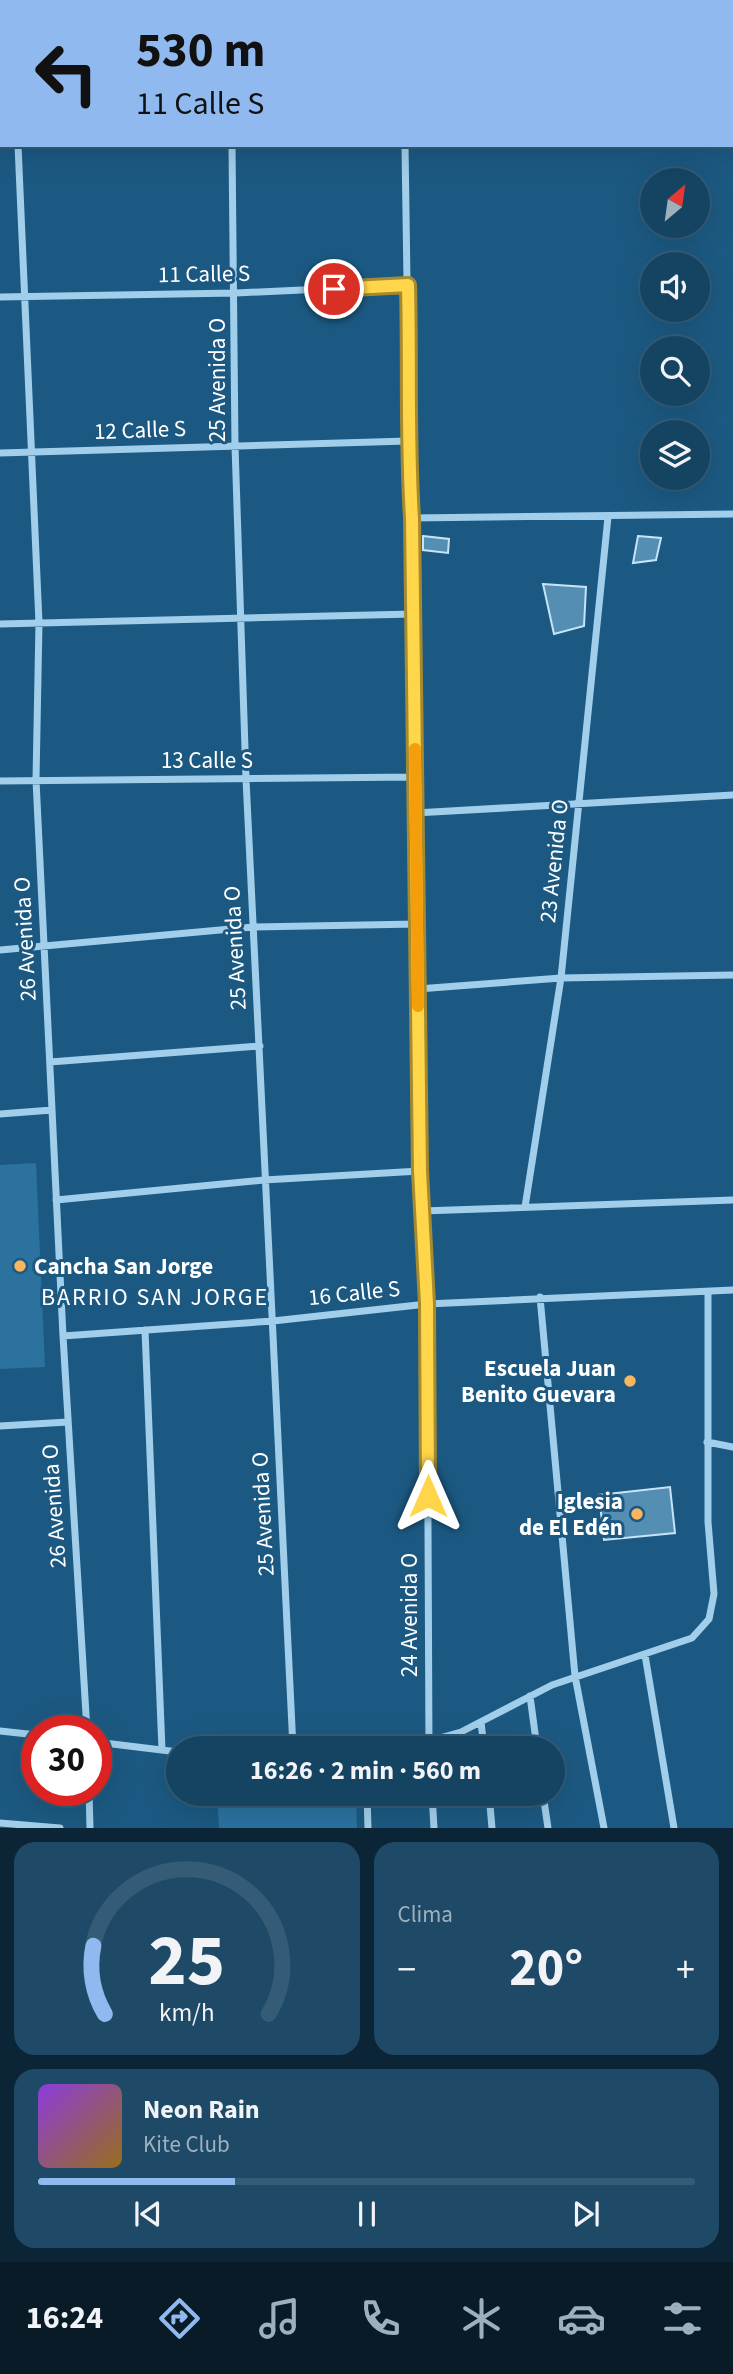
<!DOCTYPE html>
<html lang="es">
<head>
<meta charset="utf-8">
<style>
	body { margin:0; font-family:"Source Sans 3",sans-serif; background:#1e4a68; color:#f1f3f6; height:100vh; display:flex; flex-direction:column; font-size:26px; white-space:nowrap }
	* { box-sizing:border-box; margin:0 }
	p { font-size:23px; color:#9db0be }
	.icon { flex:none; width:38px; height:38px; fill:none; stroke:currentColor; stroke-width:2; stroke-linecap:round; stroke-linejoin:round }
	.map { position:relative; height:1828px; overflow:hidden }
	.side { display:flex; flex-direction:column; gap:14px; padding:14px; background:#0c2536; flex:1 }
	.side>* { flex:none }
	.guide { position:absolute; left:0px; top:0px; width:733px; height:147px; box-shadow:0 7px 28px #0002,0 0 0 2px #345c77; background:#90b9f0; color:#111; overflow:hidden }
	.needle { width:46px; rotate:29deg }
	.buttons { position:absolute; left:640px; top:168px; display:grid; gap:14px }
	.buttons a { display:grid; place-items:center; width:70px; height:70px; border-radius:50%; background:#154362; box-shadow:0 7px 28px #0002,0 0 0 2px #345c77; font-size:35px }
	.speed { position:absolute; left:21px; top:1715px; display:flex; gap:14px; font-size:35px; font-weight:700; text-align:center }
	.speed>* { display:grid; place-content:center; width:91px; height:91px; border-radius:50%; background:#154362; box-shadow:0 7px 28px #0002,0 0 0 2px #345c77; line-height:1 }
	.speed .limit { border:10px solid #d22; background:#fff; color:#111 }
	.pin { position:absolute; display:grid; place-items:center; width:60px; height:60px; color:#fff; margin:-30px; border:4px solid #fff; border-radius:50%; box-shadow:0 2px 7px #0007 }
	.me { position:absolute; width:77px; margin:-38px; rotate:0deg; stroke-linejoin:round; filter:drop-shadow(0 0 5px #0008) }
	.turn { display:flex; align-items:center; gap:24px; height:147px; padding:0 21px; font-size:32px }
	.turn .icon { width:91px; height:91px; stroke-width:2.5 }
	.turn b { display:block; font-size:49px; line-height:60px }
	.big { font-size:52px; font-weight:700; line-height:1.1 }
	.side .widget { flex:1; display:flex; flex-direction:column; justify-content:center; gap:10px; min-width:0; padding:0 24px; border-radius:21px; background:#1e4a68 }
	.side .dial { align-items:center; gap:0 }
	.dial svg { height:182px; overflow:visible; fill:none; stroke:#345c77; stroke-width:7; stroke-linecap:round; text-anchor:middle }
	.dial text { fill:#f1f3f6; stroke:none }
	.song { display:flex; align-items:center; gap:21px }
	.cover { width:84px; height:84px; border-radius:10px; background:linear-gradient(135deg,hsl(270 70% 55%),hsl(40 70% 35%)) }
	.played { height:7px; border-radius:4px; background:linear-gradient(90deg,#90b9f0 30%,#345c77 30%) }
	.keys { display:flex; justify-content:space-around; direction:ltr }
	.heat { display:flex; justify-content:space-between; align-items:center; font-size:38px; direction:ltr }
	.side .tiles { flex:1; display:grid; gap:14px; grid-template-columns:1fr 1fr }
	.widget:last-child { grid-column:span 2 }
	.trip { position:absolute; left:166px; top:1736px; width:399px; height:70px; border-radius:35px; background:#154362; box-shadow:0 7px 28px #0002,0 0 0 2px #345c77; font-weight:700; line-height:70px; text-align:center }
	.dock { display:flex; height:112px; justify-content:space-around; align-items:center; background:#081b27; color:#9db0be }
	.dock .icon { width:49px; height:49px }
	.dock .active { color:#90b9f0 }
	.dock b { font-size:32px; color:#f1f3f6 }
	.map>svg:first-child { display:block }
	.green { fill:#2b729f }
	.building { fill:#558eb3; stroke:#c6e4f7; stroke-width:2 }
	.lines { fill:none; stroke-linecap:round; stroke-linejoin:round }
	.minor { stroke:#a1ceea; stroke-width:7 }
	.route-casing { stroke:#a68a30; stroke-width:18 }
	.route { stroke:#ffd54a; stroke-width:12 }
	.slow { stroke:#f59e0b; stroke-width:12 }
	.poi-dot { fill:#fab55f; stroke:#1c5982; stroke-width:2.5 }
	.labels { text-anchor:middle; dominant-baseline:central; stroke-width:6; stroke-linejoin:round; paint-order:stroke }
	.street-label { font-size:23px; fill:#fff; stroke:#1c5982 }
	.poi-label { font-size:23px; font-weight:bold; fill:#fff; stroke:#1c5982; text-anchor:end }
	.neighbourhood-label { font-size:24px; letter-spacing:2px; fill:#fff; stroke:#1c5982 }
</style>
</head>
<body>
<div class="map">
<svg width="733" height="1828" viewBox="0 0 733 1828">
	<rect width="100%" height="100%" fill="#1c5982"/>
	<path class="green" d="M36,1163L45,1367L0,1369V1165Z
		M217,1794H356L357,1828H219Z"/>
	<path class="building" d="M423,536L449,539L448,553L423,550Z
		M638,536L661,538L656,560L633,563Z
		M543,584L586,587L584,626L554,634Z
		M670,1487L675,1533L604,1540L599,1495Z"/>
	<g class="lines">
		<path class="minor" d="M12,0V2
			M229,0V2
			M402,0V2
			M588,0V2
			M732,4H733
			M0,22H2
			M18,145L39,623L36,780L63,1336L87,1731
			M232,145L235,446L246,779L293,1748
			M405,145L420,1171L427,1304L429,1748
			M0,297L236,293L408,285
			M0,453L408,441
			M412,518L733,514
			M0,624L413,614
			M0,781L415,777
			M415,813L733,795
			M0,950L253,927L417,924
			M418,989L561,978L733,975
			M50,1062L260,1046
			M0,1114L52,1110
			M56,1200L264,1180L420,1171
			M525,1207L561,978L608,517
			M422,1211L733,1200
			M540,1297L575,1676L604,1828
			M145,1330L162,1750
			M63,1336L273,1321L427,1304L733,1290
			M0,1426L68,1422
			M707,1442L733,1447
			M645,1655L674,1828
			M530,1696L537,1748
			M481,1722L484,1748
			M0,1731L37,1735
			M96,1742L178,1752
			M404,1748L461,1732L552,1685L692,1638L709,1619L714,1594L708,1522V1293
			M89,1790L90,1828
			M367,1794L368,1828
			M432,1794L434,1828
			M489,1794L492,1828
			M543,1794L548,1828
			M0,1823L60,1828"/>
	</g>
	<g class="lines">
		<g class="route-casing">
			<path id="route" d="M334,289L408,285C410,363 407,440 412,518L420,1171L427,1304L428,1496"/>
		</g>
		<use href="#route" class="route"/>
		<path class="slow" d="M415,749L418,1006"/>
	</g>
	<g class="poi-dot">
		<circle cx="20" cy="1266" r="7"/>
		<circle cx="630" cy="1381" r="7"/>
		<circle cx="637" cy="1514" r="7"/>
	</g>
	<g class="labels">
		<g class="street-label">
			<text transform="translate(204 274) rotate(-1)">11 Calle S</text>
			<text transform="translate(217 380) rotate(-90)">25 Avenida O</text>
			<text transform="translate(140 430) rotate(-2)">12 Calle S</text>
			<text x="207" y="760">13 Calle S</text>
			<text transform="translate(554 861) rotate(-84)">23 Avenida O</text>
			<text transform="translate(25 939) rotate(-93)">26 Avenida O</text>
			<text transform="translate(235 948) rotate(-93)">25 Avenida O</text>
			<text transform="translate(354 1293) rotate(-6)">16 Calle S</text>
			<text transform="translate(54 1506) rotate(-94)">26 Avenida O</text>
			<text transform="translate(263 1514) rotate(-93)">25 Avenida O</text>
			<text transform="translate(409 1615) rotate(-90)">24 Avenida O</text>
		</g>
		<g class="poi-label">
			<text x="34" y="1266" text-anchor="start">Cancha San Jorge</text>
			<text x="616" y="1368">Escuela Juan<tspan x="616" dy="26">Benito Guevara</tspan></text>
			<text x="623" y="1501">Iglesia<tspan x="623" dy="26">de El Edén</tspan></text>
		</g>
		<g class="neighbourhood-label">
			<text x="155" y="1297">BARRIO SAN JORGE</text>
		</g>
	</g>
</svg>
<div class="buttons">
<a><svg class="needle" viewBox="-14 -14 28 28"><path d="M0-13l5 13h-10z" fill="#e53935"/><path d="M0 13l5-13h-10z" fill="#9db0be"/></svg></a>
<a><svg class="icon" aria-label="sound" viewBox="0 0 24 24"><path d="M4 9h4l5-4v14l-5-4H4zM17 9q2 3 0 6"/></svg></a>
<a><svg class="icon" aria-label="search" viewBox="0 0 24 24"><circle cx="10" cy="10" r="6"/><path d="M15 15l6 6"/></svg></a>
<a><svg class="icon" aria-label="layers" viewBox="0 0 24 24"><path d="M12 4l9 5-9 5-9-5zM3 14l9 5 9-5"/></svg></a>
</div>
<div class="speed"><div class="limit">30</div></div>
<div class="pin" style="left:334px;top:289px;background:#d93025"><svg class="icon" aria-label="arrive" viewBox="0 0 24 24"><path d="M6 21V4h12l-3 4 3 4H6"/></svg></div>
<svg class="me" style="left:428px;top:1496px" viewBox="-20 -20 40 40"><path d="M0-17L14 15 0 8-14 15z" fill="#ffd54a" stroke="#fff" stroke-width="4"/></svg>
<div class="trip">16:26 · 2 min · 560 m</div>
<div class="guide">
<div class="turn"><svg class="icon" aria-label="left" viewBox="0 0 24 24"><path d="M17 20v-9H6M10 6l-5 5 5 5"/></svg><div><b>530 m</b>11 Calle S</div></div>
</div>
</div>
<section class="side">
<div class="tiles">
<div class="widget dial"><svg viewBox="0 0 100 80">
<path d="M14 69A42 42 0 1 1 86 69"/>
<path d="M14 69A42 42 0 0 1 9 39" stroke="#90b9f0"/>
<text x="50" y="56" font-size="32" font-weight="700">25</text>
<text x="50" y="72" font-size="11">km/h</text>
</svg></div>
<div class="widget"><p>Clima</p>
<div class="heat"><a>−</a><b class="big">20°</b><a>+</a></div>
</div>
<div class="widget">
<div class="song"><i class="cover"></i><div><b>Neon Rain</b><p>Kite Club</p></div></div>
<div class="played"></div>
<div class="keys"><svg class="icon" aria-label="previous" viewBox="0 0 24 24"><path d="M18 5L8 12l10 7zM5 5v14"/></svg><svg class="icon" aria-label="pause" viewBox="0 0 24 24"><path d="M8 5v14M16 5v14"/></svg><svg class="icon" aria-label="next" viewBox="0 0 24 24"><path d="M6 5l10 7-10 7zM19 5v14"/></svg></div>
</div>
</div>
</section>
<nav class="dock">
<b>16:24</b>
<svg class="icon active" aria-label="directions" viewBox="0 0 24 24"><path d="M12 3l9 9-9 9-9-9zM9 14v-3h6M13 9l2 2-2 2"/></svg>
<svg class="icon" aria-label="music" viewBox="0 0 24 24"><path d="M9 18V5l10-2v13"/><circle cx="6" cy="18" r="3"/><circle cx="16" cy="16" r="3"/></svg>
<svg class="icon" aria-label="phone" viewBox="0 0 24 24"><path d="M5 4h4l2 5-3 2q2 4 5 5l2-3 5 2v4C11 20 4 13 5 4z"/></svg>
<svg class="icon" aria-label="climate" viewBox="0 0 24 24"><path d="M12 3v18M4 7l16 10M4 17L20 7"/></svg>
<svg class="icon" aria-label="car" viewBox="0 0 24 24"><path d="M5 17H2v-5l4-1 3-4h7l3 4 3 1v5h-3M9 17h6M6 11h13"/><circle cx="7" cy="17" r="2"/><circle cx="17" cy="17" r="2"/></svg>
<svg class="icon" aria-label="filters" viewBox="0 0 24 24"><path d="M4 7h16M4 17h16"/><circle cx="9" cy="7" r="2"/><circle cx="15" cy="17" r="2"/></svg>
</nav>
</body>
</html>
